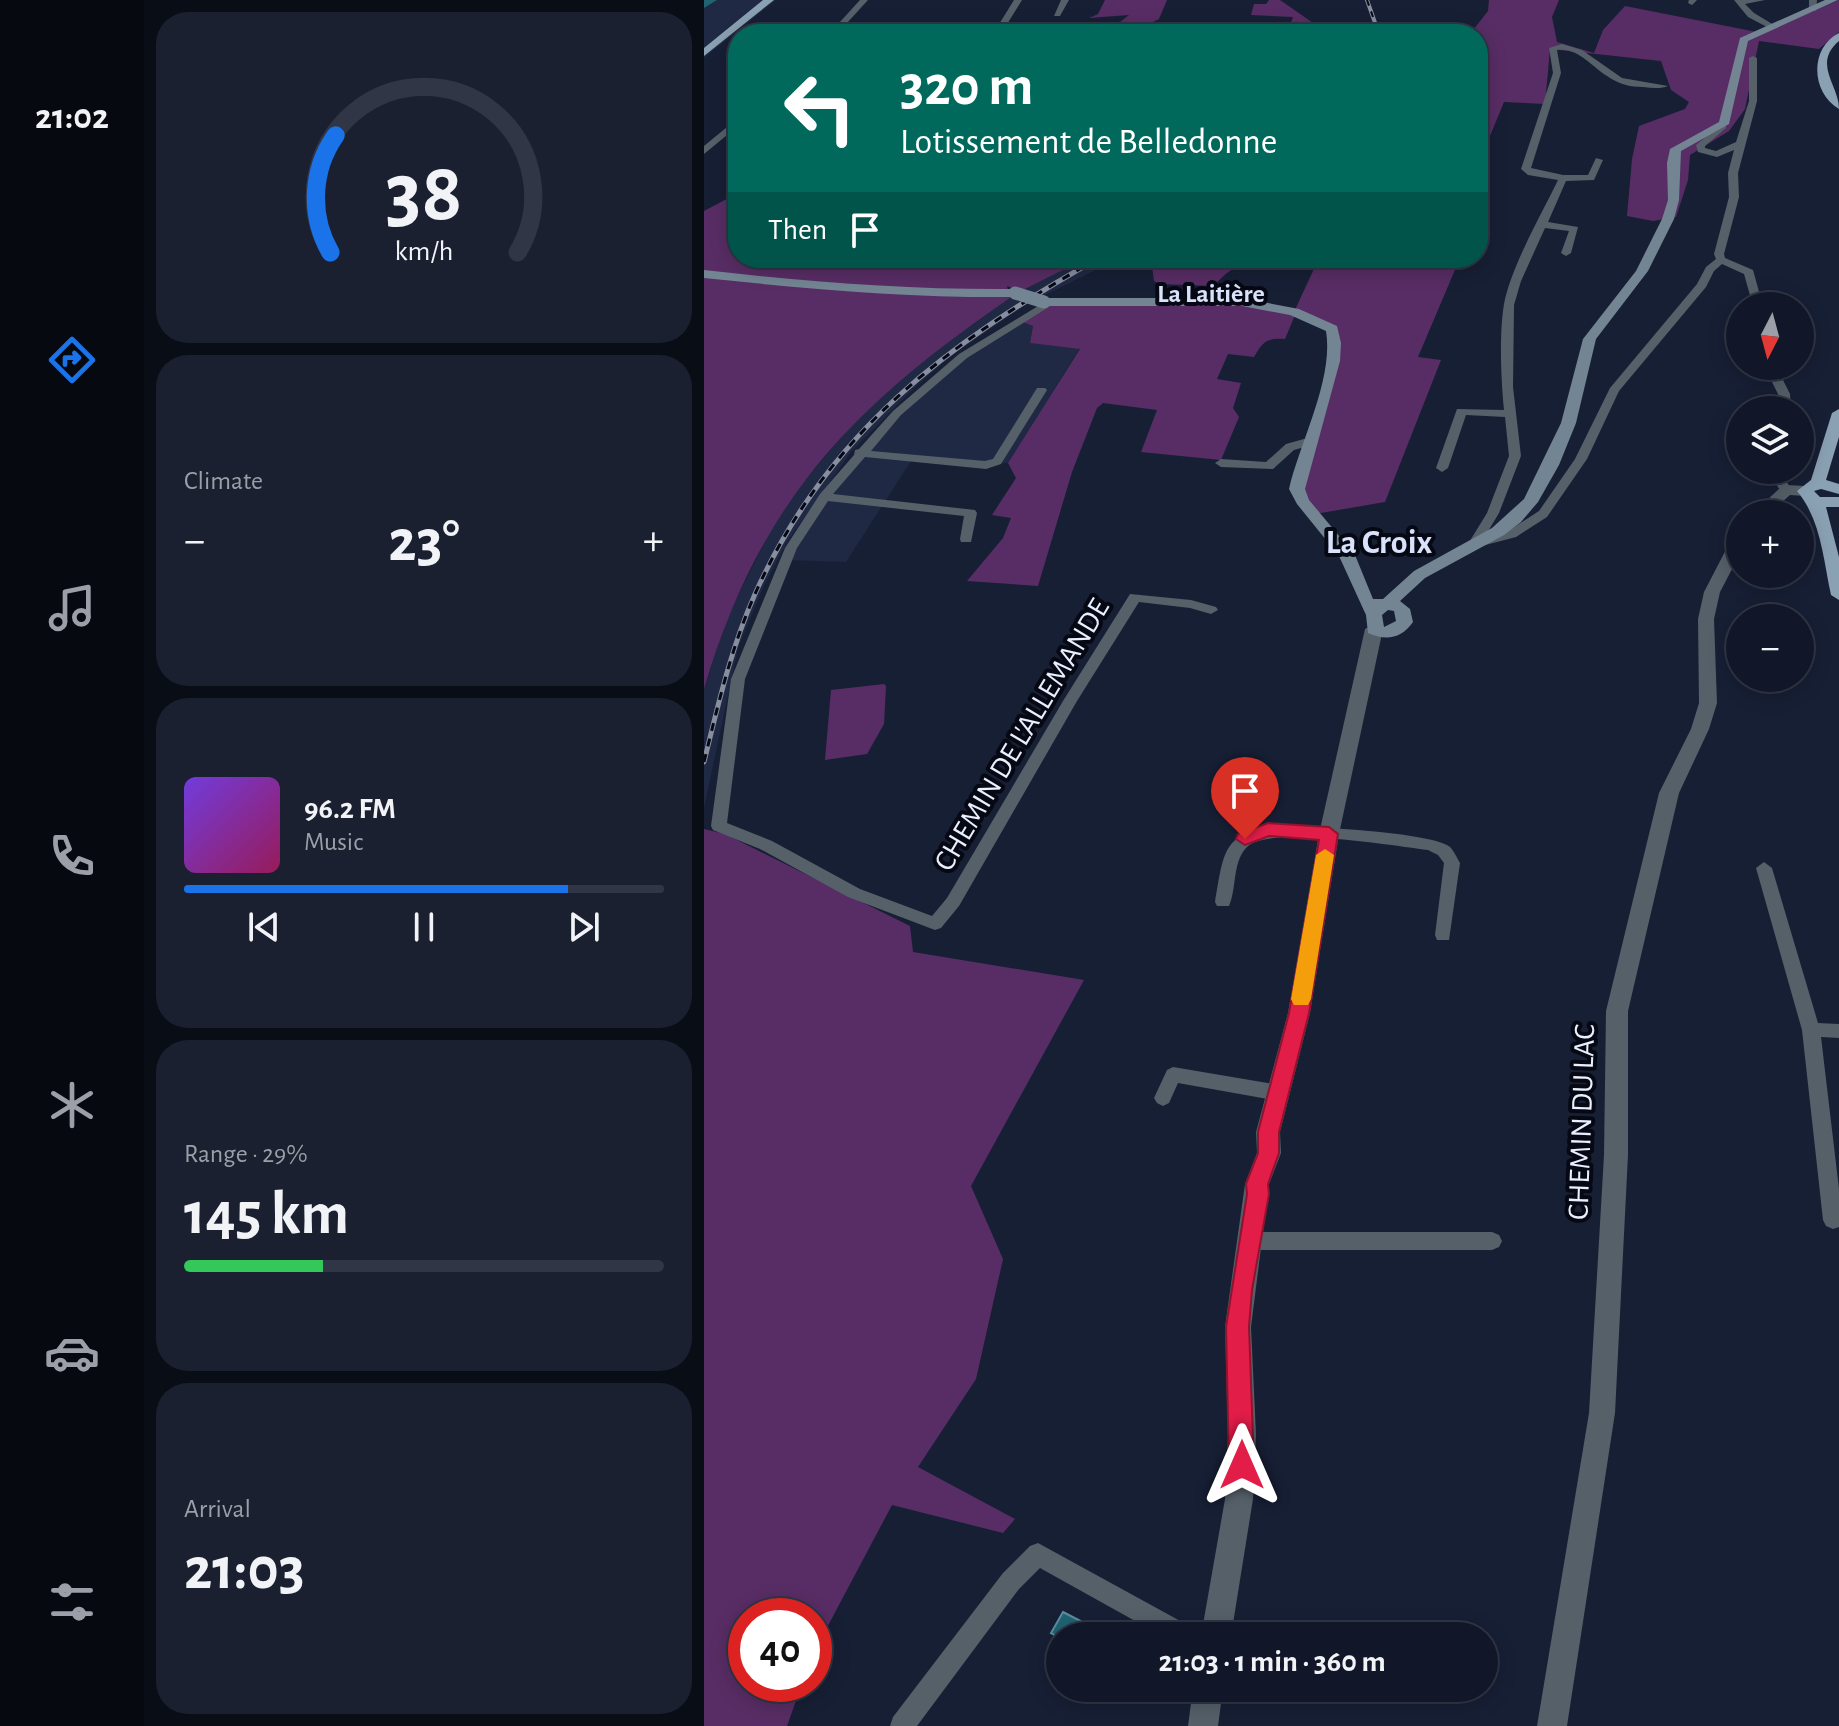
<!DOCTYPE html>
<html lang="en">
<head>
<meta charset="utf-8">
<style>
	body { margin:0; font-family:"Alegreya Sans",sans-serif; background:#1a2030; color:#f1f3f6; height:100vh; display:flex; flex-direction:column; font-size:30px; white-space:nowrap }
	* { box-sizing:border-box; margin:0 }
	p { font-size:26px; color:#9c9fa8 }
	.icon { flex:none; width:44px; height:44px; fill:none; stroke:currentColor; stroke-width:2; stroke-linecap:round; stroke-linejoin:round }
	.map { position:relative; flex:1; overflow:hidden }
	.side { display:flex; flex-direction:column; gap:12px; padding:12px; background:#090d16; width:560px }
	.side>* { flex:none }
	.hud { position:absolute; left:24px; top:24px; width:760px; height:244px; border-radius:32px; box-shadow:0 4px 20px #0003,0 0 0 2px #303645; background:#00695c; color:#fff; overflow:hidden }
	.needle { width:52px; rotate:186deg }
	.buttons { position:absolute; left:1022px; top:292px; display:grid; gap:16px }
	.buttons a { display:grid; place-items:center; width:88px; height:88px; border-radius:50%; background:#111728; box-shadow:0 4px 20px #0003,0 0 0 2px #303645; font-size:40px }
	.speed { position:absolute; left:24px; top:1598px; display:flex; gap:16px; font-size:40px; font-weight:700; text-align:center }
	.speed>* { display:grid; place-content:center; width:104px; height:104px; border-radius:50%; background:#111728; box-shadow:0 4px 20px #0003,0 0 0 2px #303645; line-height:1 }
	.speed .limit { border:12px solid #d22; background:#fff; color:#111 }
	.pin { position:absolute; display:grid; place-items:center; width:68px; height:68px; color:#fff; margin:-82px -34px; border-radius:50% 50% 50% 0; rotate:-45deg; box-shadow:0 0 8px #0007 }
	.pin .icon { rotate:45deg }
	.me { position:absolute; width:88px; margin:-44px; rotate:0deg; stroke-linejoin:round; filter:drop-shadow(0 0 6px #0008) }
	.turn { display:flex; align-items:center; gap:28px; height:168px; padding:0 40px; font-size:36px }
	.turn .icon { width:104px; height:104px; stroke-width:2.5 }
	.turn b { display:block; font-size:56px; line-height:68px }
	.then { display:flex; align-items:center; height:76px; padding:0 40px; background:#0003; gap:16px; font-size:30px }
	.big { font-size:60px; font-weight:600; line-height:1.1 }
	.side .widget { flex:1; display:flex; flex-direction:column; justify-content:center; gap:12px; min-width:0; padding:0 28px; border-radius:32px; background:#1a2030 }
	.side .dial { align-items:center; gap:0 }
	.dial svg { height:208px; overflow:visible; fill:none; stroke:#303645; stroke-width:7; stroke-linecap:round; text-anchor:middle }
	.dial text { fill:#f1f3f6; stroke:none }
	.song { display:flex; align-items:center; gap:24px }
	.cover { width:96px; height:96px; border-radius:12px; background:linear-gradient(135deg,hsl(260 70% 55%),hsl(330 70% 35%)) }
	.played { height:8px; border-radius:4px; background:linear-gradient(90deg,#1a73e8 80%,#303645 80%) }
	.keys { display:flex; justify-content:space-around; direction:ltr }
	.heat { display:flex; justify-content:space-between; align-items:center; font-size:44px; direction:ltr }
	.charge { height:12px; border-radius:6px; background:linear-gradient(90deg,#34c759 29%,#303645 0) }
	.trip { position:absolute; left:342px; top:1622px; width:452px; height:80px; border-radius:40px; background:#111728; box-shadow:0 4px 20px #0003,0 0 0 2px #303645; font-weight:600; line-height:80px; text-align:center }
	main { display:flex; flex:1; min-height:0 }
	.tab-bar { display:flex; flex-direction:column; width:144px; justify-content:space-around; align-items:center; background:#070910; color:#9c9fa8 }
	.tab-bar .icon { width:56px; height:56px }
	.tab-bar .active { color:#1a73e8 }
	.tab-bar b { font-size:36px; color:#f1f3f6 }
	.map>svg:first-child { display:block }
	.built { fill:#1f2944 }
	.green { fill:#582d65 }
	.water { fill:#206373; stroke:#5c8d9d; stroke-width:2 }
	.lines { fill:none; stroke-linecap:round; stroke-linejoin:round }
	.river { fill:#206373; fill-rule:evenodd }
	.minor { fill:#556069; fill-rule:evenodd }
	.tertiary { fill:#556069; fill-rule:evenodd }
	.secondary { fill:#738593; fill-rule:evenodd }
	.primary { fill:#8aa1b3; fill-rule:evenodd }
	.rail-far1-casing { stroke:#878ea0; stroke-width:4 }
	.rail-casing { stroke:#878ea0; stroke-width:5 }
	.rail-far1 { stroke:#060913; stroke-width:2; stroke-dasharray:6; stroke-linecap:butt }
	.rail { stroke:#060913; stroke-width:3; stroke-dasharray:8; stroke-linecap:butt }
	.secondary-bridge { stroke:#738593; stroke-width:13 }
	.route { fill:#e11d48; stroke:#92132f; stroke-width:2 }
	.slow { fill:#f59e0b }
	.labels { text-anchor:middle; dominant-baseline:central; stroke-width:8; stroke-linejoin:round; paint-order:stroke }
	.far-neighbourhood-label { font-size:26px; font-weight:bold; fill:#d8e2fa; stroke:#060913 }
	.street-label { font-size:30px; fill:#e9effe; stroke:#060913 }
	.quarter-label { font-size:34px; font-weight:bold; fill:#d8e2fa; stroke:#060913 }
</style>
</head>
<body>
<main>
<nav class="tab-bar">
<b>21:02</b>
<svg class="icon active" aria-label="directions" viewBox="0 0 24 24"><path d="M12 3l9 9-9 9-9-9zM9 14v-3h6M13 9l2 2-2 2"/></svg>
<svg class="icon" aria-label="music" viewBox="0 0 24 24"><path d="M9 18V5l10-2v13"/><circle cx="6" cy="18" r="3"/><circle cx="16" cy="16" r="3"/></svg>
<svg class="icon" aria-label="phone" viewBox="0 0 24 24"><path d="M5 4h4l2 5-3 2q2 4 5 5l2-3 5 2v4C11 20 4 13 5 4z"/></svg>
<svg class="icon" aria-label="climate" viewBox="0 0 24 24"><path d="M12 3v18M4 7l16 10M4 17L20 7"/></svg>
<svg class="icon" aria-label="car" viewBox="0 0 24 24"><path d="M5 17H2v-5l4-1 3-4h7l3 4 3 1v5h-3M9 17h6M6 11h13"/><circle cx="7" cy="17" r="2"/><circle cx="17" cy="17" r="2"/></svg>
<svg class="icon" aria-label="filters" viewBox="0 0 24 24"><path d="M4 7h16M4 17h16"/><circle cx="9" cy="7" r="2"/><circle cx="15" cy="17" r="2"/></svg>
</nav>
<section class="side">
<div class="widget dial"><svg viewBox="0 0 100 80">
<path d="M14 69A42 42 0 1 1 86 69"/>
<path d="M14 69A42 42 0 0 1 16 24" stroke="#1a73e8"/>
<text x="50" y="56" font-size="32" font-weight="700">38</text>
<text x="50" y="72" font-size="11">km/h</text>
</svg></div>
<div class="widget"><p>Climate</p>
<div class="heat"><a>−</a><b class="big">23°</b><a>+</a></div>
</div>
<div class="widget">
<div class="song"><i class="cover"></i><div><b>96.2 FM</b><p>Music</p></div></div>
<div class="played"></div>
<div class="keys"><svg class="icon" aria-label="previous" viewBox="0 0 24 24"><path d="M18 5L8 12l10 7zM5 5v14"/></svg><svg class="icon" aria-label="pause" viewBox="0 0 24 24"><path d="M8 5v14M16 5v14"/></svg><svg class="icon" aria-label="next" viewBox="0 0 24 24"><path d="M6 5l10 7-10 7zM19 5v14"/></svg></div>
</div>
<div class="widget"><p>Range · 29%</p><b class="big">145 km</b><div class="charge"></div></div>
<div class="widget"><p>Arrival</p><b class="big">21:03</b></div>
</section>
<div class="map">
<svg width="1135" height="1726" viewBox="0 0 1135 1726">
	<rect width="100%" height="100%" fill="#171f35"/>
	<path class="built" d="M12,0H72L0,58V8Z
		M383,258H416L335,298L317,291Z
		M306,298L323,304L248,355L211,387L147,452L85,539L60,585L34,648L0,808V689L22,620L67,529L97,485L158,413L239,343Z
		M313,320L329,326L326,343L376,348L304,463L270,464L209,458L142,562L82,560L122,498L224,385Z"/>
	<path class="green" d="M401,0H463L455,19L437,28L416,22L425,15L385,18L394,14Z
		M565,0H576L625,34H583L589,17L547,15L550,4H562Z
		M785,0H855L848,17L853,42L890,53L899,30L921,6L1058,33L1135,0V32L1115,49L1055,41L1041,109L1025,131L986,155L984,180L972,217L949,221L923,216L928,159L935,126L981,109L985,102L967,90L957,61L846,49L841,104L800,102L774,165V34H766L784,11Z
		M34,193V258H383L317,291L303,286L306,298C148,406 55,502 0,689V211Z
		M436,258H612L607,268C567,262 539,251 510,286L455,284L450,281L448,267Z
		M615,258H756L714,357L737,360L681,502L611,514L594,495L634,333L591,315L581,339C563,338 559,341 550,357L524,354L513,379L537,383L529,408L535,417L517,460L437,452L453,410L399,403L393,408L368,472L334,586L263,581L299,538L307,518L288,515L312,478L304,463L376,349L326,343L329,326L313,320L344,303L512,302L590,312Z
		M180,684L182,686L180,724L163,754L121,760L127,690Z
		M0,829L21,834L206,926L209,952L380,980L267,1186L299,1259L272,1379L214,1467L311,1519L299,1533L188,1505L110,1652V1616H42V1684H98L83,1726H0Z"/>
	<path class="water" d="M359,1612L392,1629L388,1636L356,1638L347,1633Z"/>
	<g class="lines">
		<path class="river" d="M0,0H13L0,8Z"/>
		<path class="minor" d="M156,0H164L133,34H125Z
			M310,0H318L297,34H289Z
			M357,0H365L356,16H350Z
			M985,0H993L988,5L984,3Z
			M1030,0H1061L1041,4L1050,13L1070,25L1063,27L1044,17Z
			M1105,0H1113L1112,11L1105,9Z
			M858,44L878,50L918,78L964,86C957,89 948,88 939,87C926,87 914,84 903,76C887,66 874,47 853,50L857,73L827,168L859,175H884L892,158L899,160L890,180L862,181L844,222L874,227L867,253L862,256L857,253L865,231L841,228L817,281L810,305L809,387L817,456L795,513L780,538L804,531L835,511L871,459L906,388L993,284L1002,267L1012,259L1010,254L1025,197L1024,173L1030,150L1013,157L994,152L992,145L1019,123L1022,124V128L1001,146V148L1012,151L1032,142L1045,101V58L1049,56L1053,58V101L1034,173L1035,197L1020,254L1021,258L1049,270L1059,306H1049L1040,274L1018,264L1010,271L1002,287L915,391L883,459L843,517L812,537L770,548L764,544L783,513L805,456L801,417L762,415L744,468L738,472L732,468L753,409L800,410C797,380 795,334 800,304C807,267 837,215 854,180L824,175L817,169L849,73L845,48Z
			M34,118V126L0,154V146Z
			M344,300L348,301V305L263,358L197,415L167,451L281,461L289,459L333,388H341L343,390L297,464L282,469L161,457L129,494L271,510L273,513L267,542H257L256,539L260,516L124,501L93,548L41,679L23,823L68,841L156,889L228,916L243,898L359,701L426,594L487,600L512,607L514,610L507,614L486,608L435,602L373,701L255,906L237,928L231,930L144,897L56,849L9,830L7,826L27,679L81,548L116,494L150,455L151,450L155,449L189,411L255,354Z
			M1060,366H1072L1086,394L1087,410H1075L1074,394Z
			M607,437L611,438V444L590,450L569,469L517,467L511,463L517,459L562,462L582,444Z
			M1069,470H1081L1082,481L1088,490L1086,493H1078L1070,481Z
			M575,826C603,826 728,832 746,847C750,851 753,858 756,863L745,940H733L731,935L740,863L734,855L724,850C691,846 562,824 542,848C528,864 533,888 525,906H513L511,902C520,852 518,832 575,826Z
			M1060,862L1068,868L1114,1023L1135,1024V1038L1117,1037L1135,1189V1227L1129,1229L1122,1226L1119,1220L1098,1030L1052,868Z
			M469,1067L575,1085L581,1088L584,1093L581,1098L575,1101L474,1083L465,1103L459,1106L453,1103L450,1098L463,1070Z
			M544,1232H788L795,1235L798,1241L795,1247L788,1250H544L537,1247L534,1241L537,1235Z
			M334,1543L489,1628L493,1636H458L336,1568L315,1589L213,1726H186L189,1717L299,1573L326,1546Z"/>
		<path class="tertiary" d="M1082,485L1101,486L1109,491L1101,496L1086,495L1065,514H1048L1077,487Z
			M1036,533V554L1016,592L1010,619L1013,703L1005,729L975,793L924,1011V1155L911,1413L863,1726H833L885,1413L900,1155L902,1011L955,793L987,729L995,703L994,619L1000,592L1028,538Z
			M670,624L679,629L635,834L606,1013L576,1132L577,1153L565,1184L547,1327L552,1435L549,1499L527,1636H497L521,1499L524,1435L521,1327L541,1184L553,1153L552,1132L584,1013L615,834L661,629Z
			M489,1688H519L514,1726H484Z"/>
		<path class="secondary" d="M1121,0H1134L1044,41L1025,124L977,151L975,200L970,219L944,271L892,339L872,423L855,465L834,502L817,522L800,535L721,578L696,601L706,609L709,622C697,639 682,641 664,633L662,615L635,556L593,504L585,489C596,442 630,379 622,331L586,315L538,306H340L333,302L340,298H538L595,309L633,326L637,343L636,361L601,489L605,500L651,555L669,599H679L710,571L788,528L820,499L857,423L879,339L932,271L958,219L964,200L963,163L966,149L1015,122L1036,38ZM684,610L690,611L692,621L680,627L678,615Z
			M0,270C104,282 206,290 311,289L317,293L311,297C206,298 104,289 0,278Z"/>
		<path class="primary" d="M59,0H70L0,56V48Z
			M1135,33V41C1108,64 1135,85 1135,109C1107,93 1105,48 1135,33Z
			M1135,409V437L1122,480L1135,484V494L1117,489L1110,491L1116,497H1135V507H1122L1135,557V600L1127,595C1119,558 1117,520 1093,491L1107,480L1128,413Z"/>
		<g class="rail-far1-casing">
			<path id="rail-far1" d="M663,0L675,34"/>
		</g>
		<g class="rail-casing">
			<path id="rail" d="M0,762C14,705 27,648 51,594C124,431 244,343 395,258"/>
		</g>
		<use href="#rail-far1" class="rail-far1"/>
		<use href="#rail" class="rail"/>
		<path class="secondary-bridge" d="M311,293L340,302"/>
	</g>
	<path class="route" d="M564,823L625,827L634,834L605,1013L575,1132V1153L564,1184L565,1194L548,1290L545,1327L550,1465L546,1474L538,1478L529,1474L525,1465L522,1327L543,1194L542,1184L554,1153V1132L585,1013L615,840L565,836L541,845L532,839L534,834Z"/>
	<path class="slow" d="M621,849L630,855L607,999L604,1005H590L587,999L612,855Z"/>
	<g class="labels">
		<g class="far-neighbourhood-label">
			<text x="507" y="294">La Laitière</text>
		</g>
		<g class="street-label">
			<text transform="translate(318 735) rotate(-59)">CHEMIN DE L'ALLEMANDE</text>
			<text transform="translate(878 1122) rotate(-88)">CHEMIN DU LAC</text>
		</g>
		<g class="quarter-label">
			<text x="675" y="543">La Croix</text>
		</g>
	</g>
</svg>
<div class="buttons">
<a><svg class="needle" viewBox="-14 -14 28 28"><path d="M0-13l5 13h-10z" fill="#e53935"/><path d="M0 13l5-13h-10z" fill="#9c9fa8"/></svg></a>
<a><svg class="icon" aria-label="layers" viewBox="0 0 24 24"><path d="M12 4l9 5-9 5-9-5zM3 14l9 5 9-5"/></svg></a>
<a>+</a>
<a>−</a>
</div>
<div class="speed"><div class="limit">40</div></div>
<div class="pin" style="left:541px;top:839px;background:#d93025"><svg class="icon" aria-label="arrive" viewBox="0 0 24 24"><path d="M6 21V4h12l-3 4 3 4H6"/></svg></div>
<svg class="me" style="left:538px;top:1465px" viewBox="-20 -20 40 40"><path d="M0-17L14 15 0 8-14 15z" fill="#e11d48" stroke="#fff" stroke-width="4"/></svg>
<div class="trip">21:03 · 1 min · 360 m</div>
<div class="hud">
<div class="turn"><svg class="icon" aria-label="left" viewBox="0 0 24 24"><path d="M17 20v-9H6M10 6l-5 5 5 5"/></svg><div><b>320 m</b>Lotissement de Belledonne</div></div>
<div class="then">Then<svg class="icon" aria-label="arrive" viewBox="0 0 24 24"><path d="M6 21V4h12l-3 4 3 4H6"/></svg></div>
</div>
</div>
</main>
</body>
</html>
